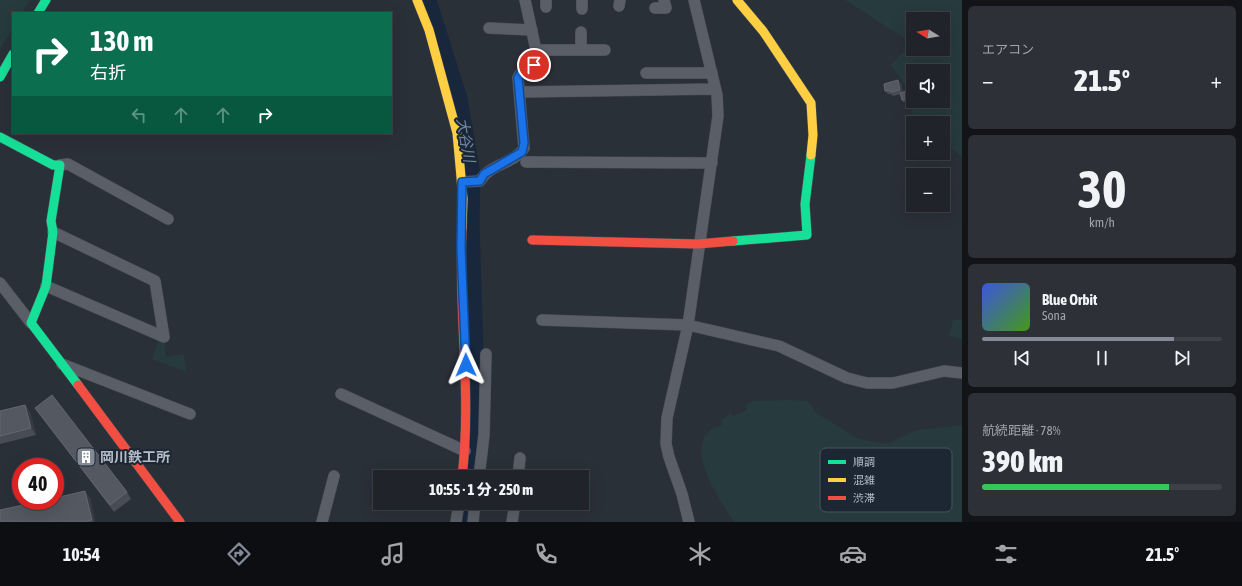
<!DOCTYPE html>
<html lang="ja">
<head>
<meta charset="utf-8">
<style>
	body { margin:0; font-family:"Asap Condensed","Noto Sans JP",sans-serif; background:#2d3036; color:#f1f3f6; height:100vh; display:flex; flex-direction:column; font-size:15px; white-space:nowrap }
	* { box-sizing:border-box; margin:0 }
	p { font-size:13px; color:#a2a4a8 }
	.icon { flex:none; width:22px; height:22px; fill:none; stroke:currentColor; stroke-width:2; stroke-linecap:round; stroke-linejoin:round }
	.map { position:relative; flex:1; overflow:hidden }
	.sheet { display:flex; flex-direction:column; gap:6px; padding:6px; background:#121417; width:280px }
	.sheet>* { flex:none }
	.banner { position:absolute; left:12px; top:12px; width:380px; height:122px; border-radius:0px; box-shadow:0 4px 16px #0002,0 0 0 1px #3d4147; background:#0b6e4f; color:#fff; overflow:hidden }
	.needle { width:26px; rotate:281deg }
	.buttons { position:absolute; left:906px; top:12px; display:grid; gap:8px }
	.buttons a { display:grid; place-items:center; width:44px; height:44px; border-radius:0px; background:#20242a; box-shadow:0 4px 16px #0002,0 0 0 1px #3d4147; font-size:20px }
	.speed { position:absolute; left:12px; top:458px; display:flex; gap:8px; font-size:20px; font-weight:700; text-align:center }
	.speed>* { display:grid; place-content:center; width:52px; height:52px; border-radius:50%; background:#20242a; box-shadow:0 4px 16px #0002,0 0 0 1px #3d4147; line-height:1 }
	.speed .limit { border:6px solid #d22; background:#fff; color:#111 }
	.pin { position:absolute; display:grid; place-items:center; width:34px; height:34px; color:#fff; margin:-17px; border:2px solid #fff; border-radius:50%; box-shadow:0 1px 4px #0007 }
	.me { position:absolute; width:44px; margin:-22px; rotate:359deg; stroke-linejoin:round; filter:drop-shadow(0 0 3px #0008) }
	.turn { display:flex; align-items:center; gap:14px; height:84px; padding:0 12px; font-size:18px }
	.turn .icon { width:52px; height:52px; stroke-width:2.5 }
	.turn b { display:block; font-size:28px; line-height:34px }
	.lanes { display:flex; align-items:center; height:38px; padding:0 12px; background:#0003; justify-content:center; gap:20px; direction:ltr }
	.lanes .off { opacity:.35 }
	.big { font-size:30px; font-weight:800; line-height:1.1 }
	.sheet .card { flex:1; display:flex; flex-direction:column; justify-content:center; gap:6px; min-width:0; padding:0 14px; border-radius:6px; background:#2d3036 }
	.sheet .dial { align-items:center; gap:0 }
	.dial b { font-size:52px; line-height:1 }
	.song { display:flex; align-items:center; gap:12px }
	.cover { width:48px; height:48px; border-radius:6px; background:linear-gradient(135deg,hsl(230 70% 55%),hsl(100 70% 35%)) }
	.played { height:4px; border-radius:2px; background:linear-gradient(90deg,#848b96 80%,#3d4147 80%) }
	.keys { display:flex; justify-content:space-around; direction:ltr }
	.heat { display:flex; justify-content:space-between; align-items:center; font-size:22px; direction:ltr }
	.charge { height:6px; border-radius:3px; background:linear-gradient(90deg,#34c759 78%,#3d4147 0) }
	.trip { position:absolute; left:373px; top:470px; width:216px; height:40px; border-radius:0px; background:#20242a; box-shadow:0 4px 16px #0002,0 0 0 1px #3d4147; font-weight:800; line-height:40px; text-align:center }
	.tabs { display:flex; height:64px; justify-content:space-around; align-items:center; background:#0d0e11; color:#a2a4a8 }
	.tabs .icon { width:28px; height:28px }
	.tabs .active { color:#848b96 }
	.tabs b { font-size:18px; color:#f1f3f6 }
	main { display:flex; flex:1; min-height:0 }
	.map>svg:first-child { display:block }
	.green { fill:#273a3e; fill-rule:evenodd }
	.lines { fill:none; stroke-linecap:round; stroke-linejoin:round }
	.river { stroke:#19273c; stroke-width:17 }
	.street-casing { stroke:#484c55; stroke-width:12 }
	.fast-casing { stroke:#484c55; stroke-width:10 }
	.slow-casing { stroke:#484c55; stroke-width:10 }
	.jam-casing { stroke:#484c55; stroke-width:10 }
	.street { stroke:#5a5e66; stroke-width:11 }
	.fast { stroke:#16e098; stroke-width:9 }
	.slow { stroke:#ffcf43; stroke-width:9 }
	.jam { stroke:#f24e42; stroke-width:9 }
	.wall { fill:#474c55 }
	.shaded-wall { fill:#373c44 }
	.building { fill:#535861; stroke:#626872 }
	.route-casing { stroke:#114b97; stroke-width:10 }
	.route { stroke:#1a73e8; stroke-width:7 }
	.labels { text-anchor:middle; dominant-baseline:central; stroke-width:4; stroke-linejoin:round; paint-order:stroke }
	.poi-label { font-size:14px; font-weight:bold; fill:#b4bcc9; stroke:#1d2633; text-anchor:start }
	.water-label { font-size:15px; font-style:italic; fill:#6d86a8; stroke:#1d2633 }
	.key { fill:#1d2633; stroke:#4a5360; stroke-width:1 }
	.key-label { font-size:11px; fill:#b4bcc9 }
</style>
</head>
<body>
<main>
<div class="map">
<svg width="962" height="522" viewBox="0 0 962 522">
	<rect width="100%" height="100%" fill="#2a3038"/>
	<path class="green" d="M0,0H30L22,13H13V28L0,49Z
		M845,0H962V157L943,141V123H919L912,118L910,92L891,65L912,43ZM913,19H943V49H913ZM913,71H943V101H913Z
		M953,320H962V339L949,336Z
		M159,339L164,341L166,357L184,354L186,372L152,359Z
		M788,400L808,401L815,412L858,439L887,444L917,430L962,425V522H734C721,501 685,452 710,430C713,428 719,426 722,425L721,420L731,413L732,416L747,410L746,404L754,401Z"/>
	<g class="lines">
		<path class="river" d="M428,0L459,99L472,174L471,224L476,379L470,477
			M464,522L467,503"/>
		<g class="street-casing">
			<path id="street" d="M619,6L620,0
				M546,7V0
				M655,8H666L664,0
				M582,9V0
				M489,28L532,30
				M581,32V50
				M536,50H605
				M646,73H712
				M520,92L715,89
				M526,162L712,163
				M60,165L68,164L168,219
				M462,182L480,181C489,164 516,163 524,148L518,78C520,71 527,70 533,68L536,50L525,0
				M0,283L31,323
				M46,286L164,337L155,281L53,232
				M542,320L688,325L779,346L847,378L867,383H893L944,371L962,373
				M62,364L190,414
				M341,394L465,451
				M479,477L484,435L486,354
				M518,477L520,458
				M322,522L334,476
				M456,522L459,503
				M473,522L475,503
				M512,522L515,503
				M689,522L682,494L669,457L666,444L667,418L688,325L718,116L717,95L694,0"/>
		</g>
		<g class="fast-casing">
			<path id="fast" d="M38,13L46,0
				M0,77L13,54
				M0,137L53,165H60L51,221L53,232L46,286L31,323L78,385
				M733,241L807,235L805,204L811,155"/>
		</g>
		<g class="slow-casing">
			<path id="slow" d="M417,0L429,30L457,133L463,199L462,229
				M737,0L763,31L811,103L813,135L811,155"/>
		</g>
		<g class="jam-casing">
			<path id="jam" d="M462,229C458,312 472,394 462,477
				M532,240L698,244L733,241
				M78,385L180,522"/>
		</g>
		<use href="#street" class="street"/>
		<use href="#fast" class="fast"/>
		<use href="#slow" class="slow"/>
		<use href="#jam" class="jam"/>
	</g>
	<path class="wall" d="M901,83L903,92L909,93L910,100L903,102L902,100L901,94L893,96L891,94H888L885,91Z
		M25,405L30,412L36,435L0,444V411Z
		M35,408L127,492L131,499L114,512Z
		M90,498L95,522H0Z"/>
	<path class="shaded-wall" d="M898,80L901,83L903,94L900,90Z
		M25,405L30,412L36,435L31,428Z
		M85,491L90,498L95,522H93L92,520Z"/>
	<path class="building" d="M898,80L900,90L891,92L889,90L885,91L884,84Z
		M907,91L909,98L902,100L900,93Z
		M52,395L127,492L110,505L35,408Z
		M25,405L31,428L0,436V411Z
		M85,491L92,520L83,522H0V510L42,501H55V498Z"/>
	<g class="lines">
		<g class="route-casing">
			<path id="route" d="M466,365L461,248L462,182L480,181L484,174L522,152L524,143L518,78L520,74L533,68L534,65"/>
		</g>
		<use href="#route" class="route"/>
	</g>
	<defs>
		<g id="building-square" transform="scale(1)"><rect x="-9" y="-9" width="18" height="18" rx="4" fill="#848b96" stroke="#1d2633"/><path d="M-4-6H4V6H1V3H-1V6H-4ZM-2.5-4.3h1.7v1.8h-1.7ZM.8-4.3h1.7v1.8H.8ZM-2.5-1h1.7V.8h-1.7ZM.8-1h1.7V.8H.8Z" fill="#fff"/></g>
	</defs>
	<g fill-rule="evenodd">
		<use href="#building-square" x="86" y="457"/>
	</g>
	<g class="labels">
		<g class="poi-label">
			<text x="100" y="457">岡川鉄工所</text>
		</g>
		<g class="water-label">
			<text transform="translate(466 140) rotate(80)">大谷川</text>
		</g>
	</g>
	<rect x="820" y="448" width="132" height="64" rx="6" class="key"/>
	<rect x="828" y="460" width="18" height="4" fill="#16e098"/>
	<rect x="828" y="478" width="18" height="4" fill="#ffcf43"/>
	<rect x="828" y="496" width="18" height="4" fill="#f24e42"/>
	<g class="key-label">
		<text x="853" y="466">順調</text>
		<text x="853" y="484">混雑</text>
		<text x="853" y="502">渋滞</text>
	</g>
</svg>
<div class="buttons">
<a><svg class="needle" viewBox="-14 -14 28 28"><path d="M0-13l5 13h-10z" fill="#e53935"/><path d="M0 13l5-13h-10z" fill="#a2a4a8"/></svg></a>
<a><svg class="icon" aria-label="sound" viewBox="0 0 24 24"><path d="M4 9h4l5-4v14l-5-4H4zM17 9q2 3 0 6"/></svg></a>
<a>+</a>
<a>−</a>
</div>
<div class="speed"><div class="limit">40</div></div>
<div class="pin" style="left:534px;top:65px;background:#d93025"><svg class="icon" aria-label="arrive" viewBox="0 0 24 24"><path d="M6 21V4h12l-3 4 3 4H6"/></svg></div>
<svg class="me" style="left:466px;top:365px" viewBox="-20 -20 40 40"><path d="M0-17L14 15 0 8-14 15z" fill="#1a73e8" stroke="#fff" stroke-width="4"/></svg>
<div class="trip">10:55 · 1 分 · 250 m</div>
<div class="banner">
<div class="turn"><svg class="icon" aria-label="right" viewBox="0 0 24 24"><path d="M7 20v-9h11M14 6l5 5-5 5"/></svg><div><b>130 m</b>右折</div></div>
<div class="lanes"><svg class="icon off" aria-label="left" viewBox="0 0 24 24"><path d="M17 20v-9H6M10 6l-5 5 5 5"/></svg><svg class="icon off" aria-label="ahead" viewBox="0 0 24 24"><path d="M12 20V5M6 11l6-6 6 6"/></svg><svg class="icon off" aria-label="ahead" viewBox="0 0 24 24"><path d="M12 20V5M6 11l6-6 6 6"/></svg><svg class="icon" aria-label="right" viewBox="0 0 24 24"><path d="M7 20v-9h11M14 6l5 5-5 5"/></svg></div>
</div>
</div>
<section class="sheet">
<div class="card"><p>エアコン</p>
<div class="heat"><a>−</a><b class="big">21.5°</b><a>+</a></div>
</div>
<div class="card dial"><b>30</b><p>km/h</p></div>
<div class="card">
<div class="song"><i class="cover"></i><div><b>Blue Orbit</b><p>Sona</p></div></div>
<div class="played"></div>
<div class="keys"><svg class="icon" aria-label="previous" viewBox="0 0 24 24"><path d="M18 5L8 12l10 7zM5 5v14"/></svg><svg class="icon" aria-label="pause" viewBox="0 0 24 24"><path d="M8 5v14M16 5v14"/></svg><svg class="icon" aria-label="next" viewBox="0 0 24 24"><path d="M6 5l10 7-10 7zM19 5v14"/></svg></div>
</div>
<div class="card"><p>航続距離 · 78%</p><b class="big">390 km</b><div class="charge"></div></div>
</section>
</main>
<nav class="tabs">
<b>10:54</b>
<svg class="icon active" aria-label="directions" viewBox="0 0 24 24"><path d="M12 3l9 9-9 9-9-9zM9 14v-3h6M13 9l2 2-2 2"/></svg>
<svg class="icon" aria-label="music" viewBox="0 0 24 24"><path d="M9 18V5l10-2v13"/><circle cx="6" cy="18" r="3"/><circle cx="16" cy="16" r="3"/></svg>
<svg class="icon" aria-label="phone" viewBox="0 0 24 24"><path d="M5 4h4l2 5-3 2q2 4 5 5l2-3 5 2v4C11 20 4 13 5 4z"/></svg>
<svg class="icon" aria-label="climate" viewBox="0 0 24 24"><path d="M12 3v18M4 7l16 10M4 17L20 7"/></svg>
<svg class="icon" aria-label="car" viewBox="0 0 24 24"><path d="M5 17H2v-5l4-1 3-4h7l3 4 3 1v5h-3M9 17h6M6 11h13"/><circle cx="7" cy="17" r="2"/><circle cx="17" cy="17" r="2"/></svg>
<svg class="icon" aria-label="filters" viewBox="0 0 24 24"><path d="M4 7h16M4 17h16"/><circle cx="9" cy="7" r="2"/><circle cx="15" cy="17" r="2"/></svg>
<b>21.5°</b>
</nav>
</body>
</html>
